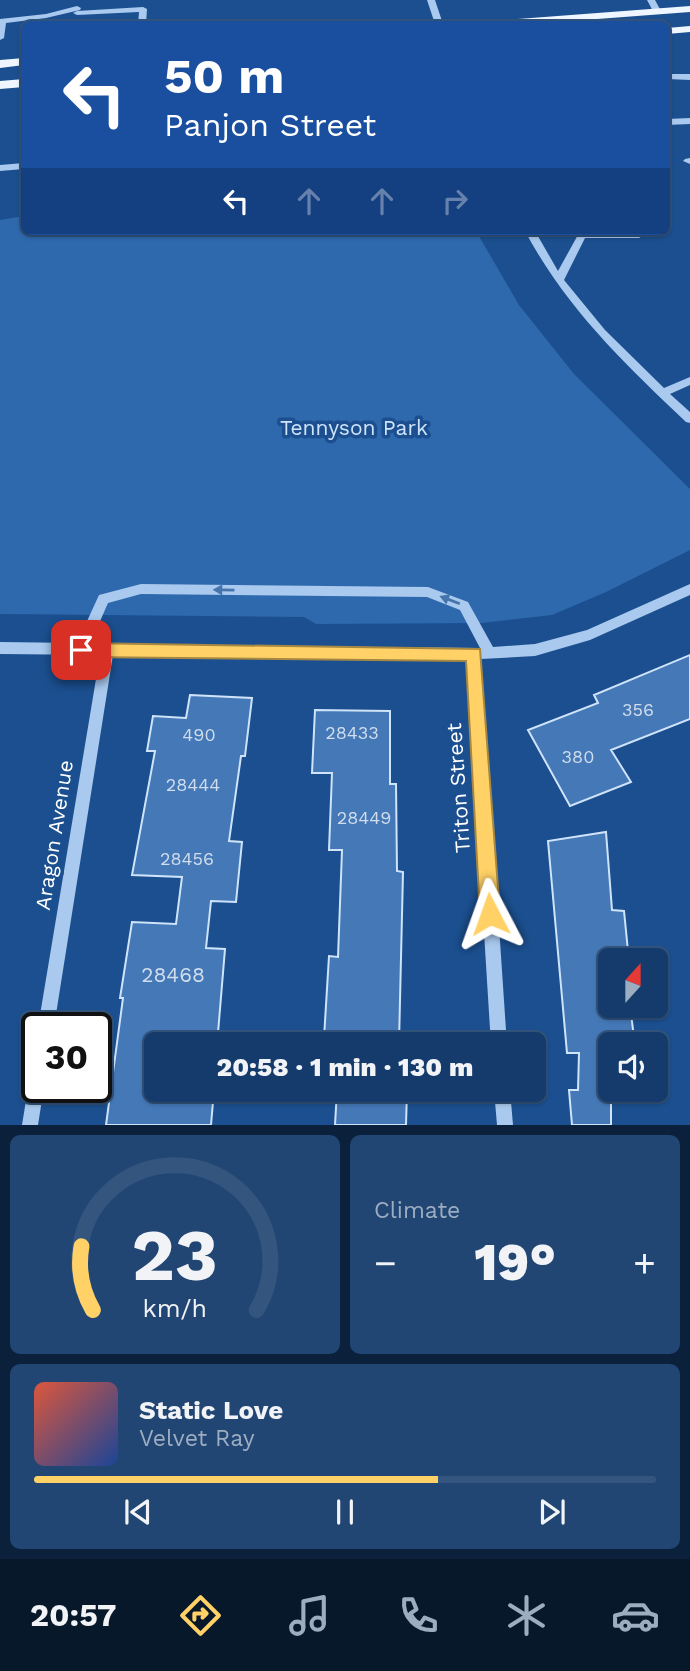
<!DOCTYPE html>
<html lang="en">
<head>
<meta charset="utf-8">
<style>
	body { margin:0; font-family:"Work Sans",sans-serif; background:#214673; color:#f1f3f6; height:100vh; display:flex; flex-direction:column; font-size:26px; white-space:nowrap }
	* { box-sizing:border-box; margin:0 }
	p { font-size:23px; color:#9dadc1 }
	.icon { flex:none; width:38px; height:38px; fill:none; stroke:currentColor; stroke-width:2; stroke-linecap:round; stroke-linejoin:round }
	.map { position:relative; height:1125px; overflow:hidden }
	.sheet { display:flex; flex-direction:column; gap:10px; padding:10px; background:#0b203b; flex:1 }
	.sheet>* { flex:none }
	.banner { position:absolute; left:21px; top:21px; width:649px; height:214px; border-radius:10px; box-shadow:0 2px 5px #0004,0 0 0 2px #33557e; background:#1a4fa0; color:#fff; overflow:hidden }
	.needle { width:46px; rotate:21deg }
	.buttons { position:absolute; left:598px; top:948px; display:grid; gap:14px }
	.buttons a { display:grid; place-items:center; width:70px; height:70px; border-radius:10px; background:#143b6b; box-shadow:0 2px 5px #0004,0 0 0 2px #33557e; font-size:35px }
	.speed { position:absolute; left:21px; top:1012px; display:flex; gap:14px; font-size:35px; font-weight:700; text-align:center }
	.speed>* { display:grid; place-content:center; width:91px; height:91px; border-radius:50%; background:#143b6b; box-shadow:0 2px 5px #0004,0 0 0 2px #33557e; line-height:1 }
	.speed .limit { border:4px solid #111; border-radius:10px; background:#fff; color:#111 }
	.pin { position:absolute; display:grid; place-items:center; width:60px; height:60px; color:#fff; margin:-30px; border-radius:14px; box-shadow:0 4px 10px #0006 }
	.me { position:absolute; width:77px; margin:-38px; rotate:356deg; stroke-linejoin:round; filter:drop-shadow(0 0 5px #0008) }
	.turn { display:flex; align-items:center; gap:24px; height:147px; padding:0 28px; font-size:32px }
	.turn .icon { width:91px; height:91px; stroke-width:2.5 }
	.turn b { display:block; font-size:49px; line-height:60px }
	.lanes { display:flex; align-items:center; height:66px; padding:0 28px; background:#0003; justify-content:center; gap:35px; direction:ltr }
	.lanes .off { opacity:.35 }
	.big { font-size:52px; font-weight:800; line-height:1.1 }
	.sheet .widget { flex:1; display:flex; flex-direction:column; justify-content:center; gap:10px; min-width:0; padding:0 24px; border-radius:10px; background:#214673 }
	.sheet .dial { align-items:center; gap:0 }
	.dial svg { height:182px; overflow:visible; fill:none; stroke:#33557e; stroke-width:7; stroke-linecap:round; text-anchor:middle }
	.dial text { fill:#f1f3f6; stroke:none }
	.song { display:flex; align-items:center; gap:21px }
	.cover { width:84px; height:84px; border-radius:10px; background:linear-gradient(135deg,hsl(10 70% 55%),hsl(220 70% 35%)) }
	.played { height:7px; border-radius:4px; background:linear-gradient(90deg,#ffd166 65%,#33557e 65%) }
	.keys { display:flex; justify-content:space-around; direction:ltr }
	.heat { display:flex; justify-content:space-between; align-items:center; font-size:38px; direction:ltr }
	.sheet .tiles { flex:1; display:grid; gap:10px; grid-template-columns:1fr 1fr }
	.widget:last-child { grid-column:span 2 }
	.trip { position:absolute; left:144px; top:1032px; width:402px; height:70px; border-radius:10px; background:#143b6b; box-shadow:0 2px 5px #0004,0 0 0 2px #33557e; font-weight:800; line-height:70px; text-align:center }
	.dock { display:flex; height:112px; justify-content:space-around; align-items:center; background:#08182b; color:#9dadc1 }
	.dock .icon { width:49px; height:49px }
	.dock .active { color:#ffd166 }
	.dock b { font-size:32px; color:#f1f3f6 }
	.map>svg:first-child { display:block }
	.green { fill:#2e69ad }
	.building { fill:#4478b7; stroke:#cfe3fa; stroke-width:2 }
	.lines { fill:none; stroke-linecap:round; stroke-linejoin:round }
	.minor { fill:#a9c9ee; fill-rule:evenodd }
	.major { fill:#f0f6ff; fill-rule:evenodd }
	.oneway { fill:#4674ac }
	.route { fill:#ffd166; stroke:#a68842; stroke-width:2 }
	.labels { text-anchor:middle; dominant-baseline:central; stroke-width:7; stroke-linejoin:round; paint-order:stroke }
	.number-label { font-size:18px; fill:#d0dded }
	.park-label { font-size:21px; fill:#cfe3fa; stroke:#1b4f8f }
	.street-label { font-size:21px; fill:#fff; stroke:#1b4f8f }
	.near-number-label { font-size:21px; fill:#d0dded }
</style>
</head>
<body>
<div class="map">
<svg width="690" height="1125" viewBox="0 0 690 1125">
	<rect width="100%" height="100%" fill="#1b4f8f"/>
	<path class="green" d="M24,216V231H476L519,305L574,374L690,489V550L606,592L552,615L482,623L316,624L304,617L0,614V220Z"/>
	<path class="building" d="M690,655V719L611,750L631,782L570,806L528,730L598,703L594,695Z
		M190,695L252,698L245,756H241L229,841L242,842L236,902L211,901L206,948L225,949L217,1045H156V1090H214L211,1125H106L123,998H120L132,922L176,924L182,877L132,875L155,751H147L153,716L186,718Z
		M315,710L390,711V784H396L397,871L403,872L399,1043L324,1038L329,956L338,957L342,850H329L332,773H312Z
		M606,832L612,910L624,911L629,961H611V1006H630L635,1045H611V1125H572L569,1090H578L579,1053H567L548,841Z
		M337,1090H407L406,1125H335Z"/>
	<g class="lines">
		<path class="minor" d="M427,0H435L443,24H435Z
			M647,0H655L661,11L660,13H654Z
			M77,6L81,8L80,10L46,18L6,23L4,38L0,40V19L46,14Z
			M143,7L147,9L146,24H138L139,12L77,15L73,13L77,11Z
			M690,74V80L667,79V74Z
			M690,118V124L667,125V119Z
			M690,158V164L683,161L685,159Z
			M24,163V169L0,171V165Z
			M525,231H535L558,271L579,233H642L644,235L639,238H585L564,280L605,330L664,388L690,377V385L670,394L690,412V423L686,422C624,363 566,308 525,231Z
			M141,584L428,587L468,602L493,647L535,644L587,630L690,584V595L590,640L535,656L481,659L507,1045H491L467,659L113,655L54,1027H38L100,655L0,654V642L77,643L99,595ZM141,594L427,597L460,610L480,648L90,644L108,603Z
			M37,1074V1087H44L38,1125H22L29,1082L31,1076Z
			M494,1090H510L513,1125H497Z"/>
		<path class="major" d="M690,6V12L531,24H487L493,21Z
			M690,26V32L667,34V28Z
			M24,58V65L0,68V60Z
			M24,79V87L0,89V81Z"/>
	</g>
	<defs><path id="oneway-solid" d="M-6-.8H1V-3.2L6.5 0L1 3.2V.8H-6Z" transform="scale(1.75)"/></defs>
	<g class="oneway">
		<use href="#oneway-solid" transform="translate(224 590) rotate(-179)"/>
		<use href="#oneway-solid" transform="translate(450 600) rotate(-159)"/>
	</g>
	<path class="route" d="M81,643L480,649L500,914L497,921L490,923L483,921L480,914L466,661L81,657L75,655L73,650L75,645Z"/>
	<g class="labels">
		<g class="number-label">
			<text x="638" y="709">356</text>
			<text x="352" y="732">28433</text>
			<text x="199" y="734">490</text>
			<text x="578" y="756">380</text>
			<text x="193" y="784">28444</text>
			<text x="364" y="817">28449</text>
			<text x="187" y="858">28456</text>
		</g>
		<g class="park-label">
			<text x="354" y="427">Tennyson Park</text>
		</g>
		<g class="street-label">
			<text transform="translate(458 788) rotate(-94)">Triton Street</text>
			<text transform="translate(54 835) rotate(-81)">Aragon Avenue</text>
		</g>
		<g class="near-number-label">
			<text x="173" y="974">28468</text>
		</g>
	</g>
</svg>
<div class="buttons">
<a><svg class="needle" viewBox="-14 -14 28 28"><path d="M0-13l5 13h-10z" fill="#e53935"/><path d="M0 13l5-13h-10z" fill="#9dadc1"/></svg></a>
<a><svg class="icon" aria-label="sound" viewBox="0 0 24 24"><path d="M4 9h4l5-4v14l-5-4H4zM17 9q2 3 0 6"/></svg></a>
</div>
<div class="speed"><div class="limit">30</div></div>
<div class="pin" style="left:81px;top:650px;background:#d93025"><svg class="icon" aria-label="arrive" viewBox="0 0 24 24"><path d="M6 21V4h12l-3 4 3 4H6"/></svg></div>
<svg class="me" style="left:490px;top:914px" viewBox="-20 -20 40 40"><path d="M0-17L14 15 0 8-14 15z" fill="#ffd166" stroke="#fff" stroke-width="4"/></svg>
<div class="trip">20:58 · 1 min · 130 m</div>
<div class="banner">
<div class="turn"><svg class="icon" aria-label="left" viewBox="0 0 24 24"><path d="M17 20v-9H6M10 6l-5 5 5 5"/></svg><div><b>50 m</b>Panjon Street</div></div>
<div class="lanes"><svg class="icon" aria-label="left" viewBox="0 0 24 24"><path d="M17 20v-9H6M10 6l-5 5 5 5"/></svg><svg class="icon off" aria-label="ahead" viewBox="0 0 24 24"><path d="M12 20V5M6 11l6-6 6 6"/></svg><svg class="icon off" aria-label="ahead" viewBox="0 0 24 24"><path d="M12 20V5M6 11l6-6 6 6"/></svg><svg class="icon off" aria-label="right" viewBox="0 0 24 24"><path d="M7 20v-9h11M14 6l5 5-5 5"/></svg></div>
</div>
</div>
<section class="sheet">
<div class="tiles">
<div class="widget dial"><svg viewBox="0 0 100 80">
<path d="M14 69A42 42 0 1 1 86 69"/>
<path d="M14 69A42 42 0 0 1 9 41" stroke="#ffd166"/>
<text x="50" y="56" font-size="32" font-weight="700">23</text>
<text x="50" y="72" font-size="11">km/h</text>
</svg></div>
<div class="widget"><p>Climate</p>
<div class="heat"><a>−</a><b class="big">19°</b><a>+</a></div>
</div>
<div class="widget">
<div class="song"><i class="cover"></i><div><b>Static Love</b><p>Velvet Ray</p></div></div>
<div class="played"></div>
<div class="keys"><svg class="icon" aria-label="previous" viewBox="0 0 24 24"><path d="M18 5L8 12l10 7zM5 5v14"/></svg><svg class="icon" aria-label="pause" viewBox="0 0 24 24"><path d="M8 5v14M16 5v14"/></svg><svg class="icon" aria-label="next" viewBox="0 0 24 24"><path d="M6 5l10 7-10 7zM19 5v14"/></svg></div>
</div>
</div>
</section>
<nav class="dock">
<b>20:57</b>
<svg class="icon active" aria-label="directions" viewBox="0 0 24 24"><path d="M12 3l9 9-9 9-9-9zM9 14v-3h6M13 9l2 2-2 2"/></svg>
<svg class="icon" aria-label="music" viewBox="0 0 24 24"><path d="M9 18V5l10-2v13"/><circle cx="6" cy="18" r="3"/><circle cx="16" cy="16" r="3"/></svg>
<svg class="icon" aria-label="phone" viewBox="0 0 24 24"><path d="M5 4h4l2 5-3 2q2 4 5 5l2-3 5 2v4C11 20 4 13 5 4z"/></svg>
<svg class="icon" aria-label="climate" viewBox="0 0 24 24"><path d="M12 3v18M4 7l16 10M4 17L20 7"/></svg>
<svg class="icon" aria-label="car" viewBox="0 0 24 24"><path d="M5 17H2v-5l4-1 3-4h7l3 4 3 1v5h-3M9 17h6M6 11h13"/><circle cx="7" cy="17" r="2"/><circle cx="17" cy="17" r="2"/></svg>
</nav>
</body>
</html>
